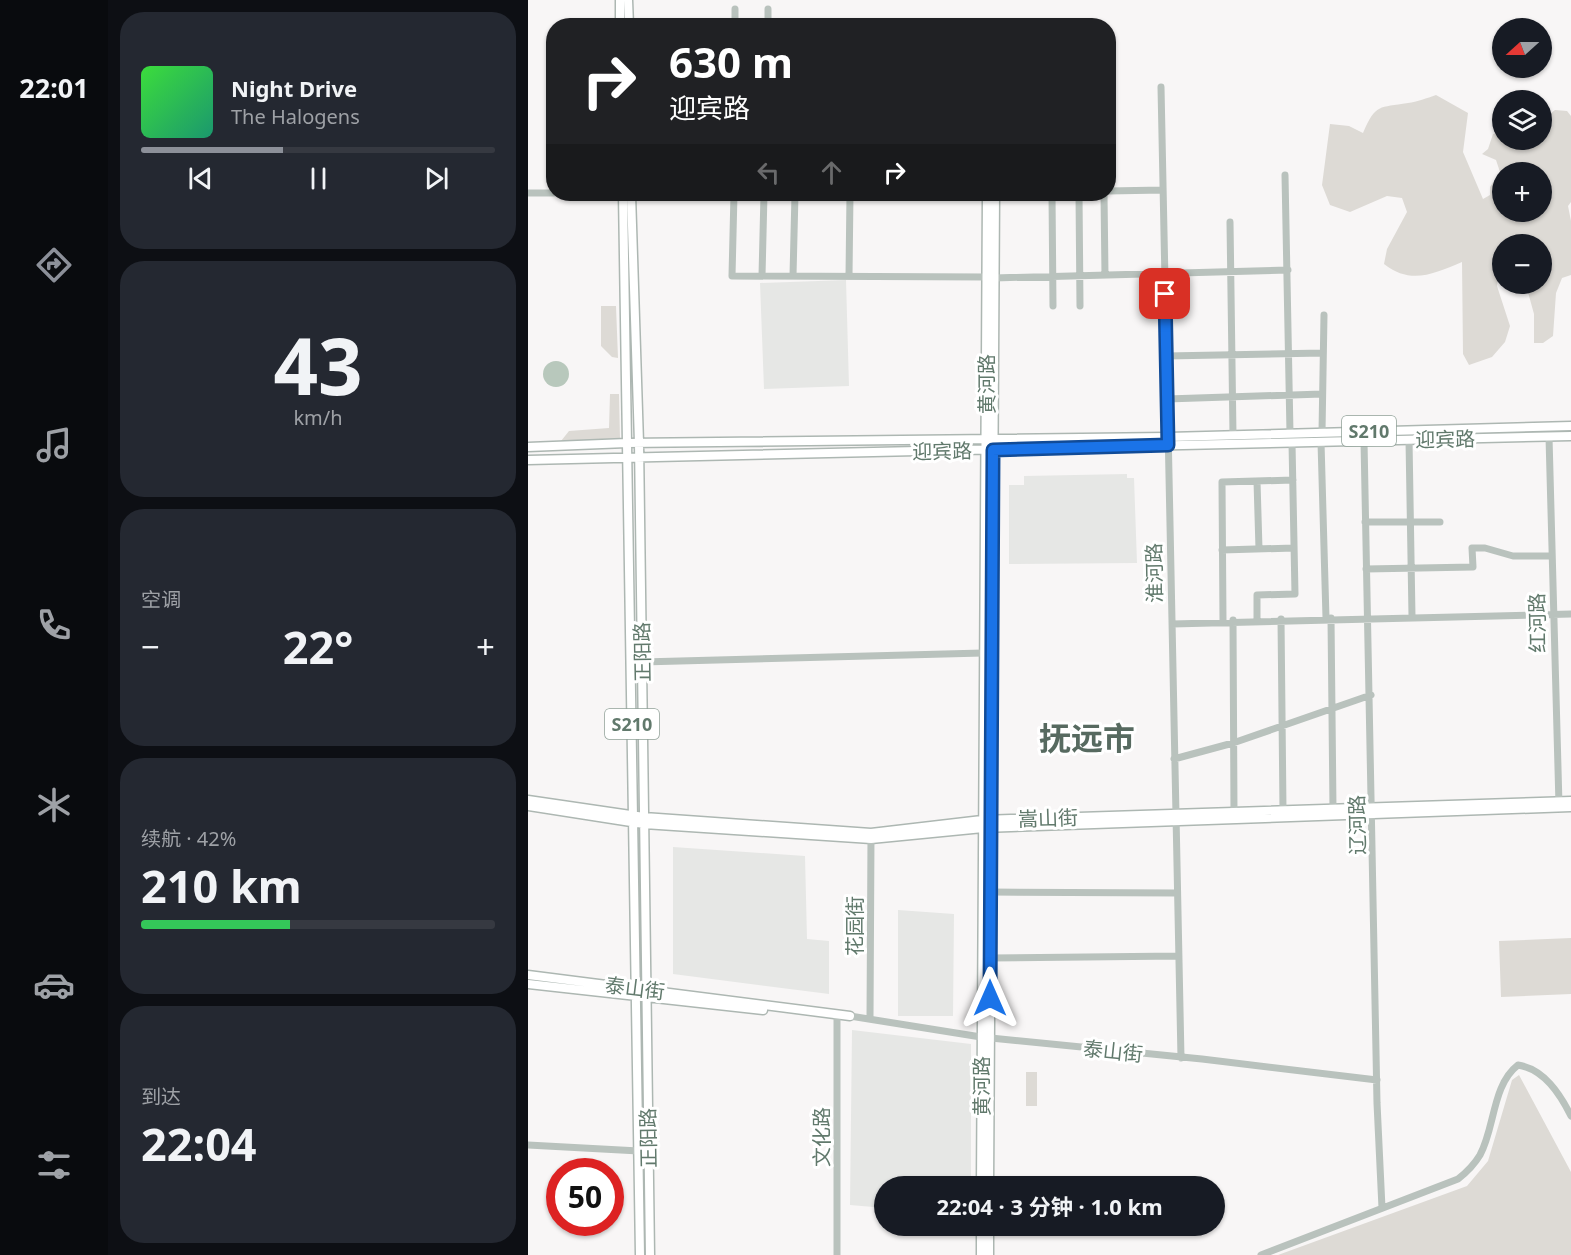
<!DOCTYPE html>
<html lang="zh">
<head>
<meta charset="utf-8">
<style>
	body { margin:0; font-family:"Noto Sans","Noto Sans SC",sans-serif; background:#242831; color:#f1f3f6; height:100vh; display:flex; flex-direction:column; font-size:22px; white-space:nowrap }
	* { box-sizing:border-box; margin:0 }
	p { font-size:20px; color:#9ea1a6 }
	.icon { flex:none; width:33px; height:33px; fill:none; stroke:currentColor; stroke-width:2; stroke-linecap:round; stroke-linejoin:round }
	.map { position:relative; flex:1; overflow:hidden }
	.drawer { display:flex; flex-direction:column; gap:12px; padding:12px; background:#0d0f14; width:420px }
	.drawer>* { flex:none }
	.hud { position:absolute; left:18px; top:18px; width:570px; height:183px; border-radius:24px; box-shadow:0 2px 4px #0004; background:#202124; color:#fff; overflow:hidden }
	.needle { width:39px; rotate:249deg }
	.buttons { position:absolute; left:964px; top:18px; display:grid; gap:12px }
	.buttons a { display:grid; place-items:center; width:60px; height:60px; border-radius:50%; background:#171b24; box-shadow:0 2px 4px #0004; font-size:30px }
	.speed { position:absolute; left:18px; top:1158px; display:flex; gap:12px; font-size:30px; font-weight:700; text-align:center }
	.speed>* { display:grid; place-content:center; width:78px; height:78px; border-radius:50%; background:#171b24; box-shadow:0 2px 4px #0004; line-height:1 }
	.speed .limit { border:9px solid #d22; background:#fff; color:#111 }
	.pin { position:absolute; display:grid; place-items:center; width:51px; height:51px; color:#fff; margin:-26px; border-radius:12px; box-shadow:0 3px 9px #0006 }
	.me { position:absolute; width:66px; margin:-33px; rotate:0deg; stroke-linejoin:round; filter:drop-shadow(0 0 4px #0008) }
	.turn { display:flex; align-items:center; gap:21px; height:126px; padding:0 24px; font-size:27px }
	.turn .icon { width:78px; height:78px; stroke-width:2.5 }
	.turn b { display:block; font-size:42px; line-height:51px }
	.lanes { display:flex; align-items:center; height:57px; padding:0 24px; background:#0003; justify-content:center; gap:30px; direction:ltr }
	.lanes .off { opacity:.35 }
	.big { font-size:45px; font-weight:700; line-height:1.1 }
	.drawer .tile { flex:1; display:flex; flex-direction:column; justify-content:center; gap:9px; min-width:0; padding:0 21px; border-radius:24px; background:#242831 }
	.drawer .dial { align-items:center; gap:0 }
	.dial b { font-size:78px; line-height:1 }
	.song { display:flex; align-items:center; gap:18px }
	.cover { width:72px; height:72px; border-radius:9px; background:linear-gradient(135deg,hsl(120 70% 55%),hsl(160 70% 35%)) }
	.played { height:6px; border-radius:3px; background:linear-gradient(90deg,#8c9099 40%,#363941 40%) }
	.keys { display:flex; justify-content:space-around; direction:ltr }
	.heat { display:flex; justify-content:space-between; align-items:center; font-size:33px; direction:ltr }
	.charge { height:9px; border-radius:4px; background:linear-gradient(90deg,#34c759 42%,#363941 0) }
	.trip { position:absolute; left:346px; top:1176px; width:351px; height:60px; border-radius:30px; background:#171b24; box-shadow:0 2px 4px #0004; font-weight:700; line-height:60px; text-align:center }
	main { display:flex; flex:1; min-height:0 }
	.tab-bar { display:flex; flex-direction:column; width:108px; justify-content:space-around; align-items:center; background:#090b0e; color:#9ea1a6 }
	.tab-bar .icon { width:42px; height:42px }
	.tab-bar .on { color:#8c9099 }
	.tab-bar b { font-size:27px; color:#f1f3f6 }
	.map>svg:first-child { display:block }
	.built { fill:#e6e7e5 }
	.green { fill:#dddad5; fill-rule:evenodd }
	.water { fill:#b8c8bc }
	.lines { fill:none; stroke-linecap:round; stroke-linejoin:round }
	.major-casing { stroke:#adb7b2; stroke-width:11 }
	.minor { stroke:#b9c2bd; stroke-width:7 }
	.major { stroke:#fff; stroke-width:8 }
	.route-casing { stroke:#114b97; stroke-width:15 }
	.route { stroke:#1a73e8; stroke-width:10 }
	.labels { text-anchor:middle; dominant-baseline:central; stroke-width:6; stroke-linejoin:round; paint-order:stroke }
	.shield { fill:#fff; stroke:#90a198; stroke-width:1.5 }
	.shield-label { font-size:18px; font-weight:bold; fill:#61796c }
	.street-label { font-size:20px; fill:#61796c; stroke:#fff }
	.town-label { font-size:32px; font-weight:bold; fill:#576a60; stroke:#fff }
</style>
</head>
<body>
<main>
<nav class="tab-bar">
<b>22:01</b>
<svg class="icon on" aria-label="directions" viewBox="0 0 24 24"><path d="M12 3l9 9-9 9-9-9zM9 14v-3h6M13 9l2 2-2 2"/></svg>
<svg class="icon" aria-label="music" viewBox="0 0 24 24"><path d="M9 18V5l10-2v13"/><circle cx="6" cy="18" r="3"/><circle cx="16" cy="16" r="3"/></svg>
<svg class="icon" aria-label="phone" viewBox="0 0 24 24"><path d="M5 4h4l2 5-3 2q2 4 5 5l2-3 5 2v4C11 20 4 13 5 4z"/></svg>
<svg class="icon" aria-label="climate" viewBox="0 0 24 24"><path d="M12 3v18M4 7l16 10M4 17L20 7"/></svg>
<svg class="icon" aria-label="car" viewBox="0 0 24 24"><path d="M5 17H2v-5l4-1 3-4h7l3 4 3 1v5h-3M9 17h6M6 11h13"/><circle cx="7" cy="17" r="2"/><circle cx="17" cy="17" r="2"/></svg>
<svg class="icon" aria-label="filters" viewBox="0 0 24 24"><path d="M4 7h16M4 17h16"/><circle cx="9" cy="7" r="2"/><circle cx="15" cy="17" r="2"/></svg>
</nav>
<section class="drawer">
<div class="tile">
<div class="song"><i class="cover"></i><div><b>Night Drive</b><p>The Halogens</p></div></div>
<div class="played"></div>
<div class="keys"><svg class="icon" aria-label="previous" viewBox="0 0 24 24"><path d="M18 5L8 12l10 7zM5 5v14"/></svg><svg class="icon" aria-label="pause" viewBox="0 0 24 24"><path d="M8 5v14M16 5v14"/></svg><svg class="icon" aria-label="next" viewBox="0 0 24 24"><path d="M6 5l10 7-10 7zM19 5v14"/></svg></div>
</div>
<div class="tile dial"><b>43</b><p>km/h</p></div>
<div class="tile"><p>空调</p>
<div class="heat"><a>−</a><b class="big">22°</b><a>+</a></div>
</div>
<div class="tile"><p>续航 · 42%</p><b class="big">210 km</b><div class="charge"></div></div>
<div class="tile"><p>到达</p><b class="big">22:04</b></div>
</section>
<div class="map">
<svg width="1043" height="1255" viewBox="0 0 1043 1255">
	<rect width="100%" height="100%" fill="#f8f6f6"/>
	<path class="built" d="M318,280L321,386L236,389L232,283Z
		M599,474V478H606L609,563L481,564V485H496V476Z
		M145,847L277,856L279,939L301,941V994L145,974Z
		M370,910L426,914L425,1016H370Z
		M324,1030L443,1044V1186H357V1208L322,1205Z"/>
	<path class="green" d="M908,95L940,113L935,152L955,199L962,195V187L972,172L968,160L954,154L960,149L965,134L975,131V140H1014V120L1027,110L1039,111L1043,116V202L1040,206L1043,221V275L1034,278L1028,293L1025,336L1015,343H1006V314L998,285L989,284H1014V244H975L969,286L982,326L977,342L964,357L941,365L935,354L934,262C905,274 883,285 856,264L859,249L879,212L874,198L859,196L822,212L802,205L794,185L802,124L821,126L835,133C848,103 851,108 880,103C889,102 899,98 908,95ZM975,172H1014V212H975Z
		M73,306H88L90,358L84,357L73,346Z
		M82,394H91L92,439L33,441L41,431L81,428Z
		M1043,938V994L973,997L971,941Z
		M498,1072H509V1106H498Z
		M991,1075L1043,1172V1255H750L939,1186L960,1161L984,1080Z"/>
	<path class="water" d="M15 374a13 13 0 1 1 26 0a13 13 0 1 1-26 0Z"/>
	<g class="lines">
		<g class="major-casing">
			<path id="major" d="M92,0V26
				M100,0L101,26
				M95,194L112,1255
				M103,194L111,443L122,1255
				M0,447L99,443L640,437L1043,426
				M0,460L1043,436
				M0,800L116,817L343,833L454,820L1043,801
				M0,806L116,824L343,839L455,828L1043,807
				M0,975L322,1016
				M0,984L235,1010
				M453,1186L459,194
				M461,1186L467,194
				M453,1255V1226
				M461,1255V1226"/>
		</g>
		<path class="minor" d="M240,9V26
			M207,26V9
			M633,87L653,1058
			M757,175L762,433
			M580,191L635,190
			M0,193H26
			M206,194L204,276L459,277
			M524,194L525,306
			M551,194L552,306
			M576,194L577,275
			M702,222L705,434
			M234,276L236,194
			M265,276L267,194
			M321,276L322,194
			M466,278L760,270
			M638,356L795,353
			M639,399L794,394
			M794,432L796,315
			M1021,437L1031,805
			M881,440L884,616
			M836,441L849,1103L854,1208
			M793,442L798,618
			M729,481L731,549
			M837,522H912
			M694,550L766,548
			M838,569L945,567L944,548H957L985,556H1024
			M803,618L805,809
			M753,619L755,810
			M705,620L706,812
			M729,620V595L767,594L764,443
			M695,621L694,482L765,480
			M644,624L1043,614
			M114,662L455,653
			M646,759L705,743L843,695
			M463,892L649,893
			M462,958L651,956
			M322,1016L453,1037L674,1059L849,1080
			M342,1019L343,836
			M0,1145L111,1151
			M309,1255V1018
			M733,1255L930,1179C939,1172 946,1165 952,1155C967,1128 964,1085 990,1065C1016,1069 1032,1094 1043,1116"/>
		<use href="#major" class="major"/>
	</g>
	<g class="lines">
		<g class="route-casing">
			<path id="route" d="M462,998L465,450L640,445L637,294"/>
		</g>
		<use href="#route" class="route"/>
	</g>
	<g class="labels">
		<g class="shield">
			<rect x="814" y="416" width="54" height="30" rx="4.5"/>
			<rect x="77" y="709" width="54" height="30" rx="4.5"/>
		</g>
		<g class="shield-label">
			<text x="841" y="431">S210</text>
			<text x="104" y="724">S210</text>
		</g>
		<g class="street-label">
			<text transform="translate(458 384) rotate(-90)">黄河路</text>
			<text transform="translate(917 439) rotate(-1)">迎宾路</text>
			<text transform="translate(414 451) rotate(-1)">迎宾路</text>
			<text transform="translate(626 573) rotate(-91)">淮河路</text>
			<text transform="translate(1009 623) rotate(-91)">红河路</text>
			<text transform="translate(114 652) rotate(-91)">正阳路</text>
			<text transform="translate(520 818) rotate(-2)">嵩山街</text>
			<text transform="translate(829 825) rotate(-91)">辽河路</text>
			<text transform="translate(326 926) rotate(-90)">花园街</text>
			<text transform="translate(107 988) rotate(7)">泰山街</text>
			<text transform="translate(585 1051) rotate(6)">泰山街</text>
			<text transform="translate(453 1086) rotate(-90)">黄河路</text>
			<text transform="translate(293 1137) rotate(-90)">文化路</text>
			<text transform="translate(120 1138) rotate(-91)">正阳路</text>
		</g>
		<g class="town-label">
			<text x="559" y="737">抚远市</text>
		</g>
	</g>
</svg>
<div class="buttons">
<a><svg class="needle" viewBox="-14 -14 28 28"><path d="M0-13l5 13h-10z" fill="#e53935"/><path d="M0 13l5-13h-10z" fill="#9ea1a6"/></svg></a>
<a><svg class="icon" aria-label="layers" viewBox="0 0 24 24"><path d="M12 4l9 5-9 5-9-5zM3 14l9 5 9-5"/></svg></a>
<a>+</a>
<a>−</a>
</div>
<div class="speed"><div class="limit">50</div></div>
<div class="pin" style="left:637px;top:294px;background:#d93025"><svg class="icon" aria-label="arrive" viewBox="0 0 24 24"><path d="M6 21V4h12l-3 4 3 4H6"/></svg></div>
<svg class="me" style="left:462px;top:998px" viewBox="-20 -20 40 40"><path d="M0-17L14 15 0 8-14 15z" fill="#1a73e8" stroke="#fff" stroke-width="4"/></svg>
<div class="trip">22:04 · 3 分钟 · 1.0 km</div>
<div class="hud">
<div class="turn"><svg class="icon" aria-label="right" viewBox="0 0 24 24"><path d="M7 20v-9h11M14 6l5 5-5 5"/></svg><div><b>630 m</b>迎宾路</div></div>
<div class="lanes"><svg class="icon off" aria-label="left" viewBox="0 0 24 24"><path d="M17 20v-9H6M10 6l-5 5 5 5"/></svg><svg class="icon off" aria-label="ahead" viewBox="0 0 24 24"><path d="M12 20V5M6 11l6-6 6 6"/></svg><svg class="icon" aria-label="right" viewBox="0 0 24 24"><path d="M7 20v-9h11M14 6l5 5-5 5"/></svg></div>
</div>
</div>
</main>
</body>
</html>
